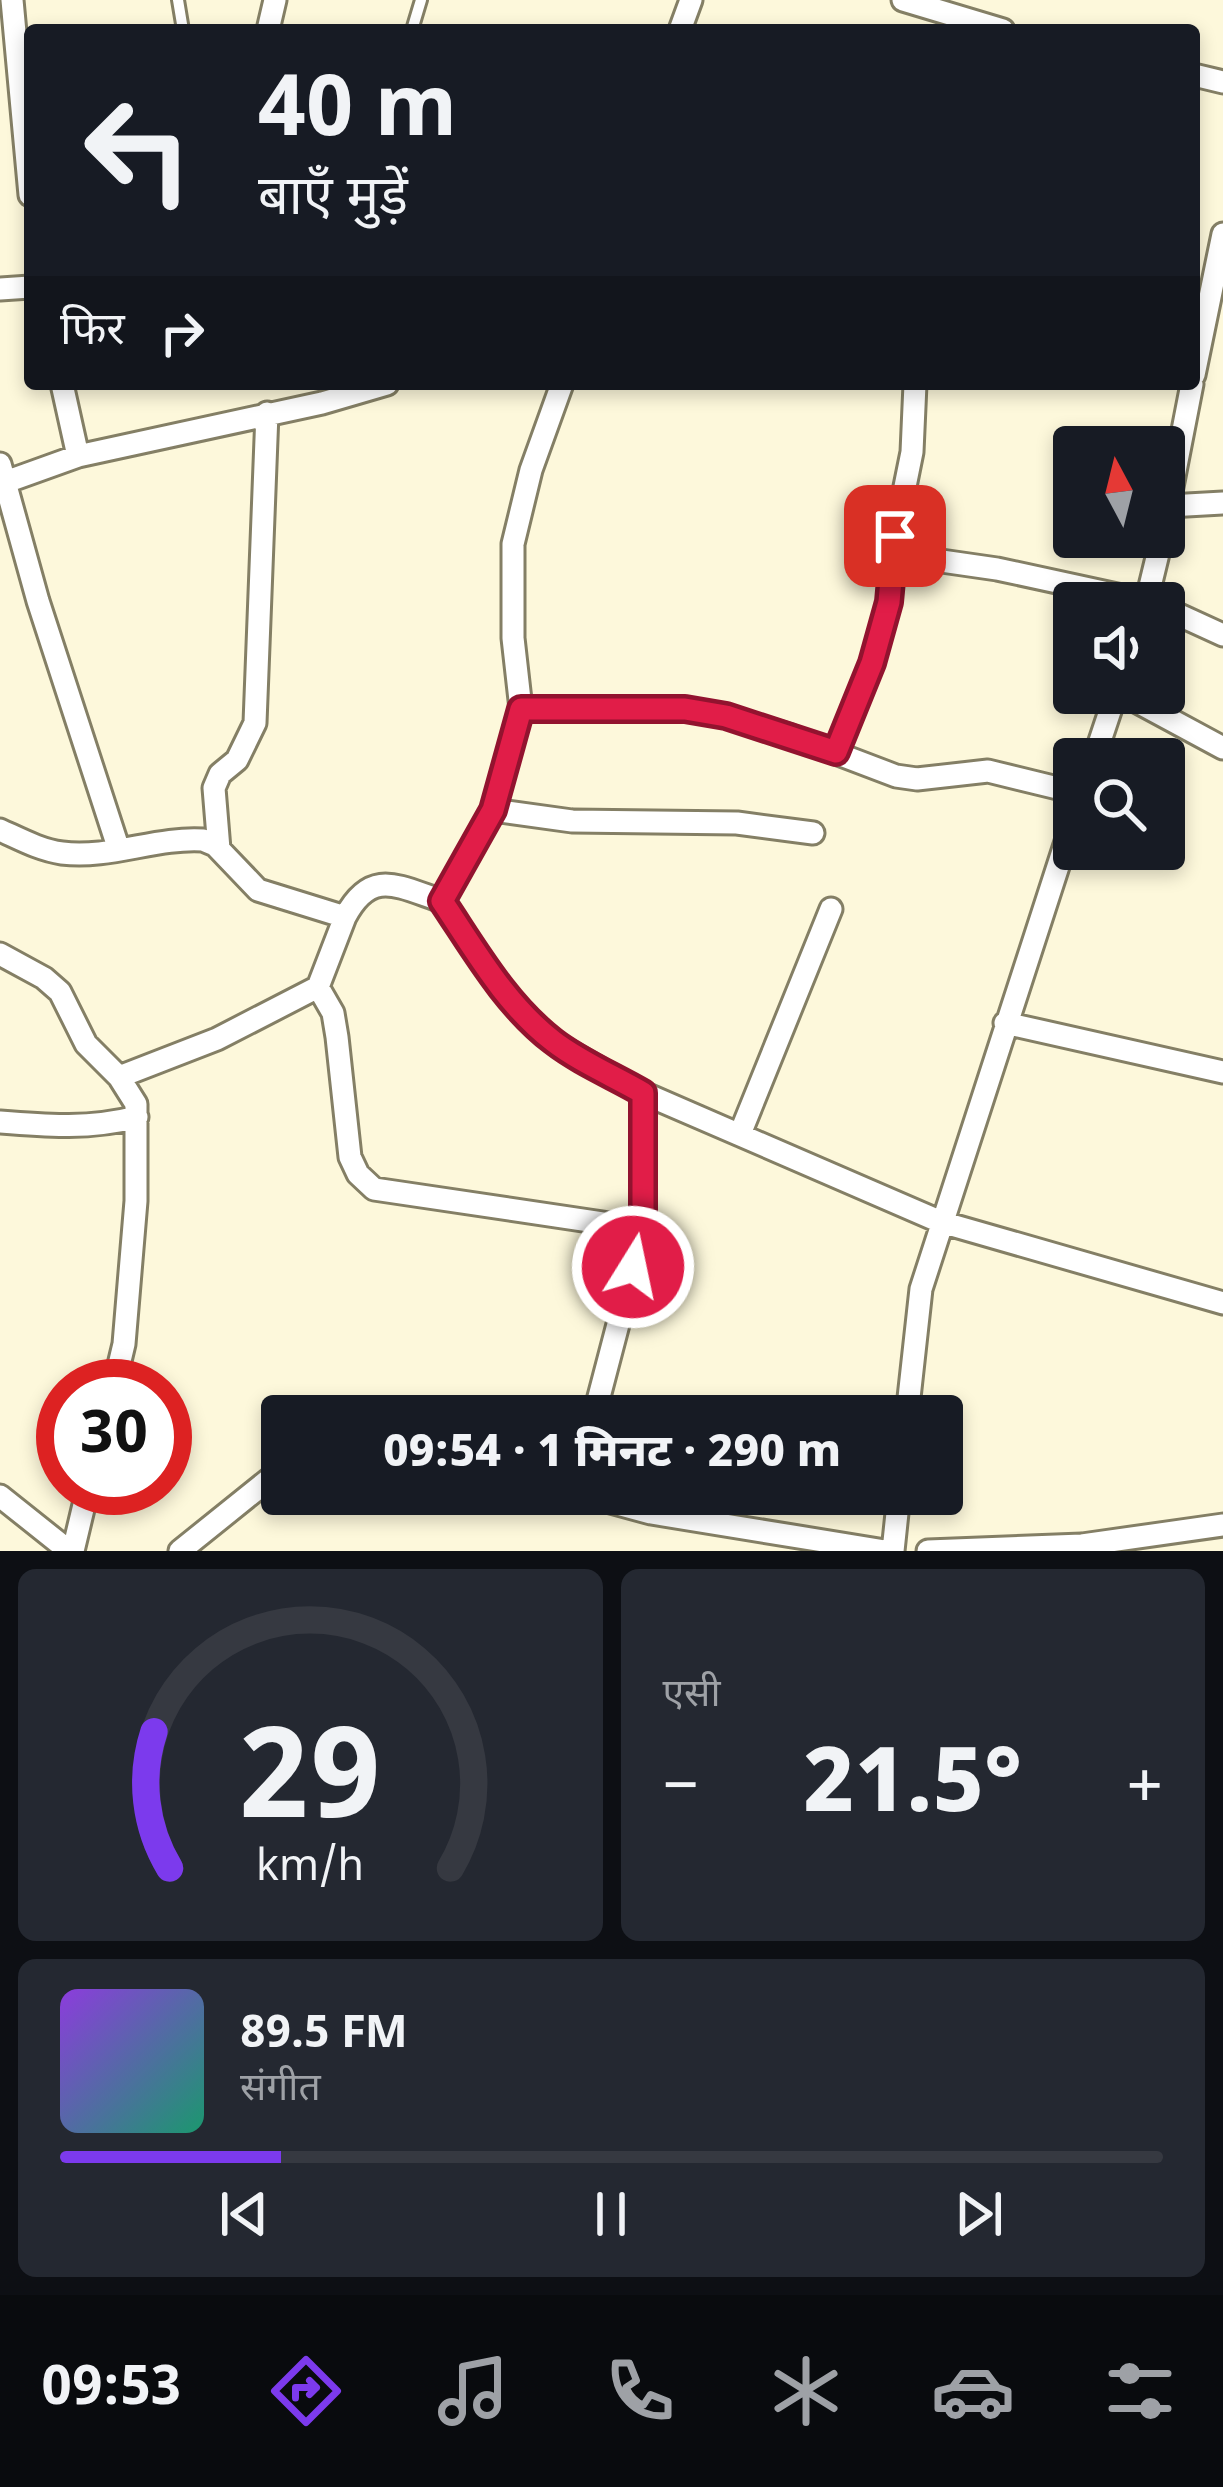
<!DOCTYPE html>
<html lang="hi">
<head>
<meta charset="utf-8">
<style>
	body { margin:0; font-family:Georgia,"Noto Sans Devanagari",serif; background:#242831; color:#f1f3f6; height:100vh; display:flex; flex-direction:column; font-size:45px; white-space:nowrap }
	* { box-sizing:border-box; margin:0 }
	p { font-size:39px; color:#9ea1a6 }
	.icon { flex:none; width:66px; height:66px; fill:none; stroke:currentColor; stroke-width:2; stroke-linecap:round; stroke-linejoin:round }
	.map { position:relative; height:1551px; overflow:hidden }
	.details { display:flex; flex-direction:column; gap:18px; padding:18px; background:#0d0f14; flex:1 }
	.details>* { flex:none }
	.top-card { position:absolute; left:24px; top:24px; width:1176px; height:366px; border-radius:12px; box-shadow:0 6px 18px #0003; background:#171b24; color:#f1f3f6; overflow:hidden }
	.needle { width:78px; rotate:353deg }
	.controls { position:absolute; left:1053px; top:426px; display:grid; gap:24px }
	.controls a { display:grid; place-items:center; width:132px; height:132px; border-radius:12px; background:#171b24; box-shadow:0 6px 18px #0003; font-size:60px }
	.speed { position:absolute; left:36px; top:1359px; display:flex; gap:24px; font-size:60px; font-weight:700; text-align:center }
	.speed>* { display:grid; place-content:center; width:156px; height:156px; border-radius:50%; background:#171b24; box-shadow:0 6px 18px #0003; line-height:1 }
	.speed .limit { border:18px solid #d22; background:#fff; color:#111 }
	.pin { position:absolute; display:grid; place-items:center; width:102px; height:102px; color:#fff; margin:-51px; border-radius:24px; box-shadow:0 6px 18px #0006 }
	.me { position:absolute; width:132px; margin:-66px; rotate:10deg; stroke-linejoin:round; filter:drop-shadow(0 0 9px #0008) }
	.turn { display:flex; align-items:center; gap:42px; height:252px; padding:0 36px; font-size:54px }
	.turn .icon { width:156px; height:156px; stroke-width:2.5 }
	.turn b { display:block; font-size:84px; line-height:102px }
	.then { display:flex; align-items:center; height:114px; padding:0 36px; background:#0003; gap:24px; font-size:45px }
	.big { font-size:90px; font-weight:800; line-height:1.1 }
	.details .tile { flex:1; display:flex; flex-direction:column; justify-content:center; gap:18px; min-width:0; padding:0 42px; border-radius:18px; background:#242831 }
	.details .dial { align-items:center; gap:0 }
	.dial svg { height:312px; overflow:visible; fill:none; stroke:#363941; stroke-width:7; stroke-linecap:round; text-anchor:middle }
	.dial text { fill:#f1f3f6; stroke:none }
	.song { display:flex; align-items:center; gap:36px }
	.cover { width:144px; height:144px; border-radius:18px; background:linear-gradient(135deg,hsl(270 70% 55%),hsl(160 70% 35%)) }
	.played { height:12px; border-radius:6px; background:linear-gradient(90deg,#7c3aed 20%,#363941 20%) }
	.keys { display:flex; justify-content:space-around; direction:ltr }
	.heat { display:flex; justify-content:space-between; align-items:center; font-size:66px; direction:ltr }
	.details .tiles { flex:1; display:grid; gap:18px; grid-template-columns:1fr 1fr }
	.tile:last-child { grid-column:span 2 }
	.trip { position:absolute; left:261px; top:1395px; width:702px; height:120px; border-radius:12px; background:#171b24; box-shadow:0 6px 18px #0003; font-weight:800; line-height:120px; text-align:center }
	.tab-bar { display:flex; height:192px; justify-content:space-around; align-items:center; background:#090b0e; color:#9ea1a6 }
	.tab-bar .icon { width:84px; height:84px }
	.tab-bar .selected { color:#7c3aed }
	.tab-bar b { font-size:54px; color:#f1f3f6 }
	.map>svg:first-child { display:block }
	.lines { fill:none; stroke-linecap:round; stroke-linejoin:round }
	.lane-casing { stroke:#847f65; stroke-width:16 }
	.street-casing { stroke:#847f65; stroke-width:27 }
	.lane { stroke:#fff; stroke-width:10 }
	.street { stroke:#fff; stroke-width:21 }
	.route-casing { stroke:#92132f; stroke-width:30 }
	.route { stroke:#e11d48; stroke-width:21 }
</style>
</head>
<body>
<div class="map">
<svg width="1223" height="1551" viewBox="0 0 1223 1551">
	<rect width="100%" height="100%" fill="#fdf8db"/>
	<g class="lines">
		<g class="lane-casing">
			<path id="lane" d="M178,0L183,30
				M412,30L421,0"/>
		</g>
		<g class="street-casing">
			<path id="street" d="M12,0L30,195
				M903,0L1003,30
				M268,30L275,0
				M680,30L691,0
				M1194,75L1223,82
				M0,289L30,287
				M1194,375L1223,234
				M562,384L531,470L513,544V638L521,709L493,810L442,901L497,983L523,1014L555,1043L643,1093L941,1222L1223,1303
				M78,456L322,403L387,384
				M0,464L38,601L119,850
				M0,484L78,456L62,384
				M1169,506L1223,503
				M1164,528L1192,384
				M893,554L997,569L1154,603
				M1146,603L1162,537
				M1164,608L1223,635
				M1121,693L1223,748
				M521,709H685L726,716L791,736L896,776L917,779L988,771L1074,792
				M836,752L872,663L889,602L895,536L912,452L915,384
				M1094,759L1116,693
				M493,810L572,821L737,823L813,833
				M0,830C20,839 40,850 62,853C110,859 156,837 203,840L215,845L258,890L345,917L318,987L333,1013L337,1037L350,1157L358,1174L374,1189L643,1229
				M219,849L214,788L220,774L237,760L255,723L267,413
				M345,917C371,868 397,886 442,901
				M0,954L44,978L60,992L86,1044L119,1077L136,1104V1201L124,1344L114,1386
				M1005,1023L1223,1072
				M119,1077L217,1039L318,987
				M0,1122C47,1126 91,1129 137,1117
				M740,1134L831,909
				M594,1416L643,1229V1093
				M907,1416L921,1289L1074,817
				M581,1494L651,1513L885,1551
				M0,1496L69,1551
				M73,1551L88,1488
				M180,1551L282,1469
				M893,1551L899,1494
				M928,1551L1082,1545L1223,1525"/>
		</g>
		<use href="#lane" class="lane"/>
		<use href="#street" class="street"/>
	</g>
	<g class="lines">
		<g class="route-casing">
			<path id="route" d="M633,1267L643,1229V1093C614,1076 580,1062 553,1041C505,1004 475,950 442,901L493,810L521,709H685L726,716L836,752L872,663L889,602L895,536"/>
		</g>
		<use href="#route" class="route"/>
	</g>
</svg>
<div class="controls">
<a><svg class="needle" viewBox="-14 -14 28 28"><path d="M0-13l5 13h-10z" fill="#e53935"/><path d="M0 13l5-13h-10z" fill="#9ea1a6"/></svg></a>
<a><svg class="icon" aria-label="sound" viewBox="0 0 24 24"><path d="M4 9h4l5-4v14l-5-4H4zM17 9q2 3 0 6"/></svg></a>
<a><svg class="icon" aria-label="search" viewBox="0 0 24 24"><circle cx="10" cy="10" r="6"/><path d="M15 15l6 6"/></svg></a>
</div>
<div class="speed"><div class="limit">30</div></div>
<div class="pin" style="left:895px;top:536px;background:#d93025"><svg class="icon" aria-label="arrive" viewBox="0 0 24 24"><path d="M6 21V4h12l-3 4 3 4H6"/></svg></div>
<svg class="me" style="left:633px;top:1267px" viewBox="-20 -20 40 40"><circle r="17" fill="#e11d48" stroke="#fff" stroke-width="3"/><path d="M0-11L8 9 0 5-8 9z" fill="#fff"/></svg>
<div class="trip">09:54 · 1 मिनट · 290 m</div>
<div class="top-card">
<div class="turn"><svg class="icon" aria-label="left" viewBox="0 0 24 24"><path d="M17 20v-9H6M10 6l-5 5 5 5"/></svg><div><b>40 m</b>बाएँ मुड़ें</div></div>
<div class="then">फिर<svg class="icon" aria-label="right" viewBox="0 0 24 24"><path d="M7 20v-9h11M14 6l5 5-5 5"/></svg></div>
</div>
</div>
<section class="details">
<div class="tiles">
<div class="tile dial"><svg viewBox="0 0 100 80">
<path d="M14 69A42 42 0 1 1 86 69"/>
<path d="M14 69A42 42 0 0 1 10 34" stroke="#7c3aed"/>
<text x="50" y="56" font-size="32" font-weight="700">29</text>
<text x="50" y="72" font-size="11">km/h</text>
</svg></div>
<div class="tile"><p>एसी</p>
<div class="heat"><a>−</a><b class="big">21.5°</b><a>+</a></div>
</div>
<div class="tile">
<div class="song"><i class="cover"></i><div><b>89.5 FM</b><p>संगीत</p></div></div>
<div class="played"></div>
<div class="keys"><svg class="icon" aria-label="previous" viewBox="0 0 24 24"><path d="M18 5L8 12l10 7zM5 5v14"/></svg><svg class="icon" aria-label="pause" viewBox="0 0 24 24"><path d="M8 5v14M16 5v14"/></svg><svg class="icon" aria-label="next" viewBox="0 0 24 24"><path d="M6 5l10 7-10 7zM19 5v14"/></svg></div>
</div>
</div>
</section>
<nav class="tab-bar">
<b>09:53</b>
<svg class="icon selected" aria-label="directions" viewBox="0 0 24 24"><path d="M12 3l9 9-9 9-9-9zM9 14v-3h6M13 9l2 2-2 2"/></svg>
<svg class="icon" aria-label="music" viewBox="0 0 24 24"><path d="M9 18V5l10-2v13"/><circle cx="6" cy="18" r="3"/><circle cx="16" cy="16" r="3"/></svg>
<svg class="icon" aria-label="phone" viewBox="0 0 24 24"><path d="M5 4h4l2 5-3 2q2 4 5 5l2-3 5 2v4C11 20 4 13 5 4z"/></svg>
<svg class="icon" aria-label="climate" viewBox="0 0 24 24"><path d="M12 3v18M4 7l16 10M4 17L20 7"/></svg>
<svg class="icon" aria-label="car" viewBox="0 0 24 24"><path d="M5 17H2v-5l4-1 3-4h7l3 4 3 1v5h-3M9 17h6M6 11h13"/><circle cx="7" cy="17" r="2"/><circle cx="17" cy="17" r="2"/></svg>
<svg class="icon" aria-label="filters" viewBox="0 0 24 24"><path d="M4 7h16M4 17h16"/><circle cx="9" cy="7" r="2"/><circle cx="15" cy="17" r="2"/></svg>
</nav>
</body>
</html>
